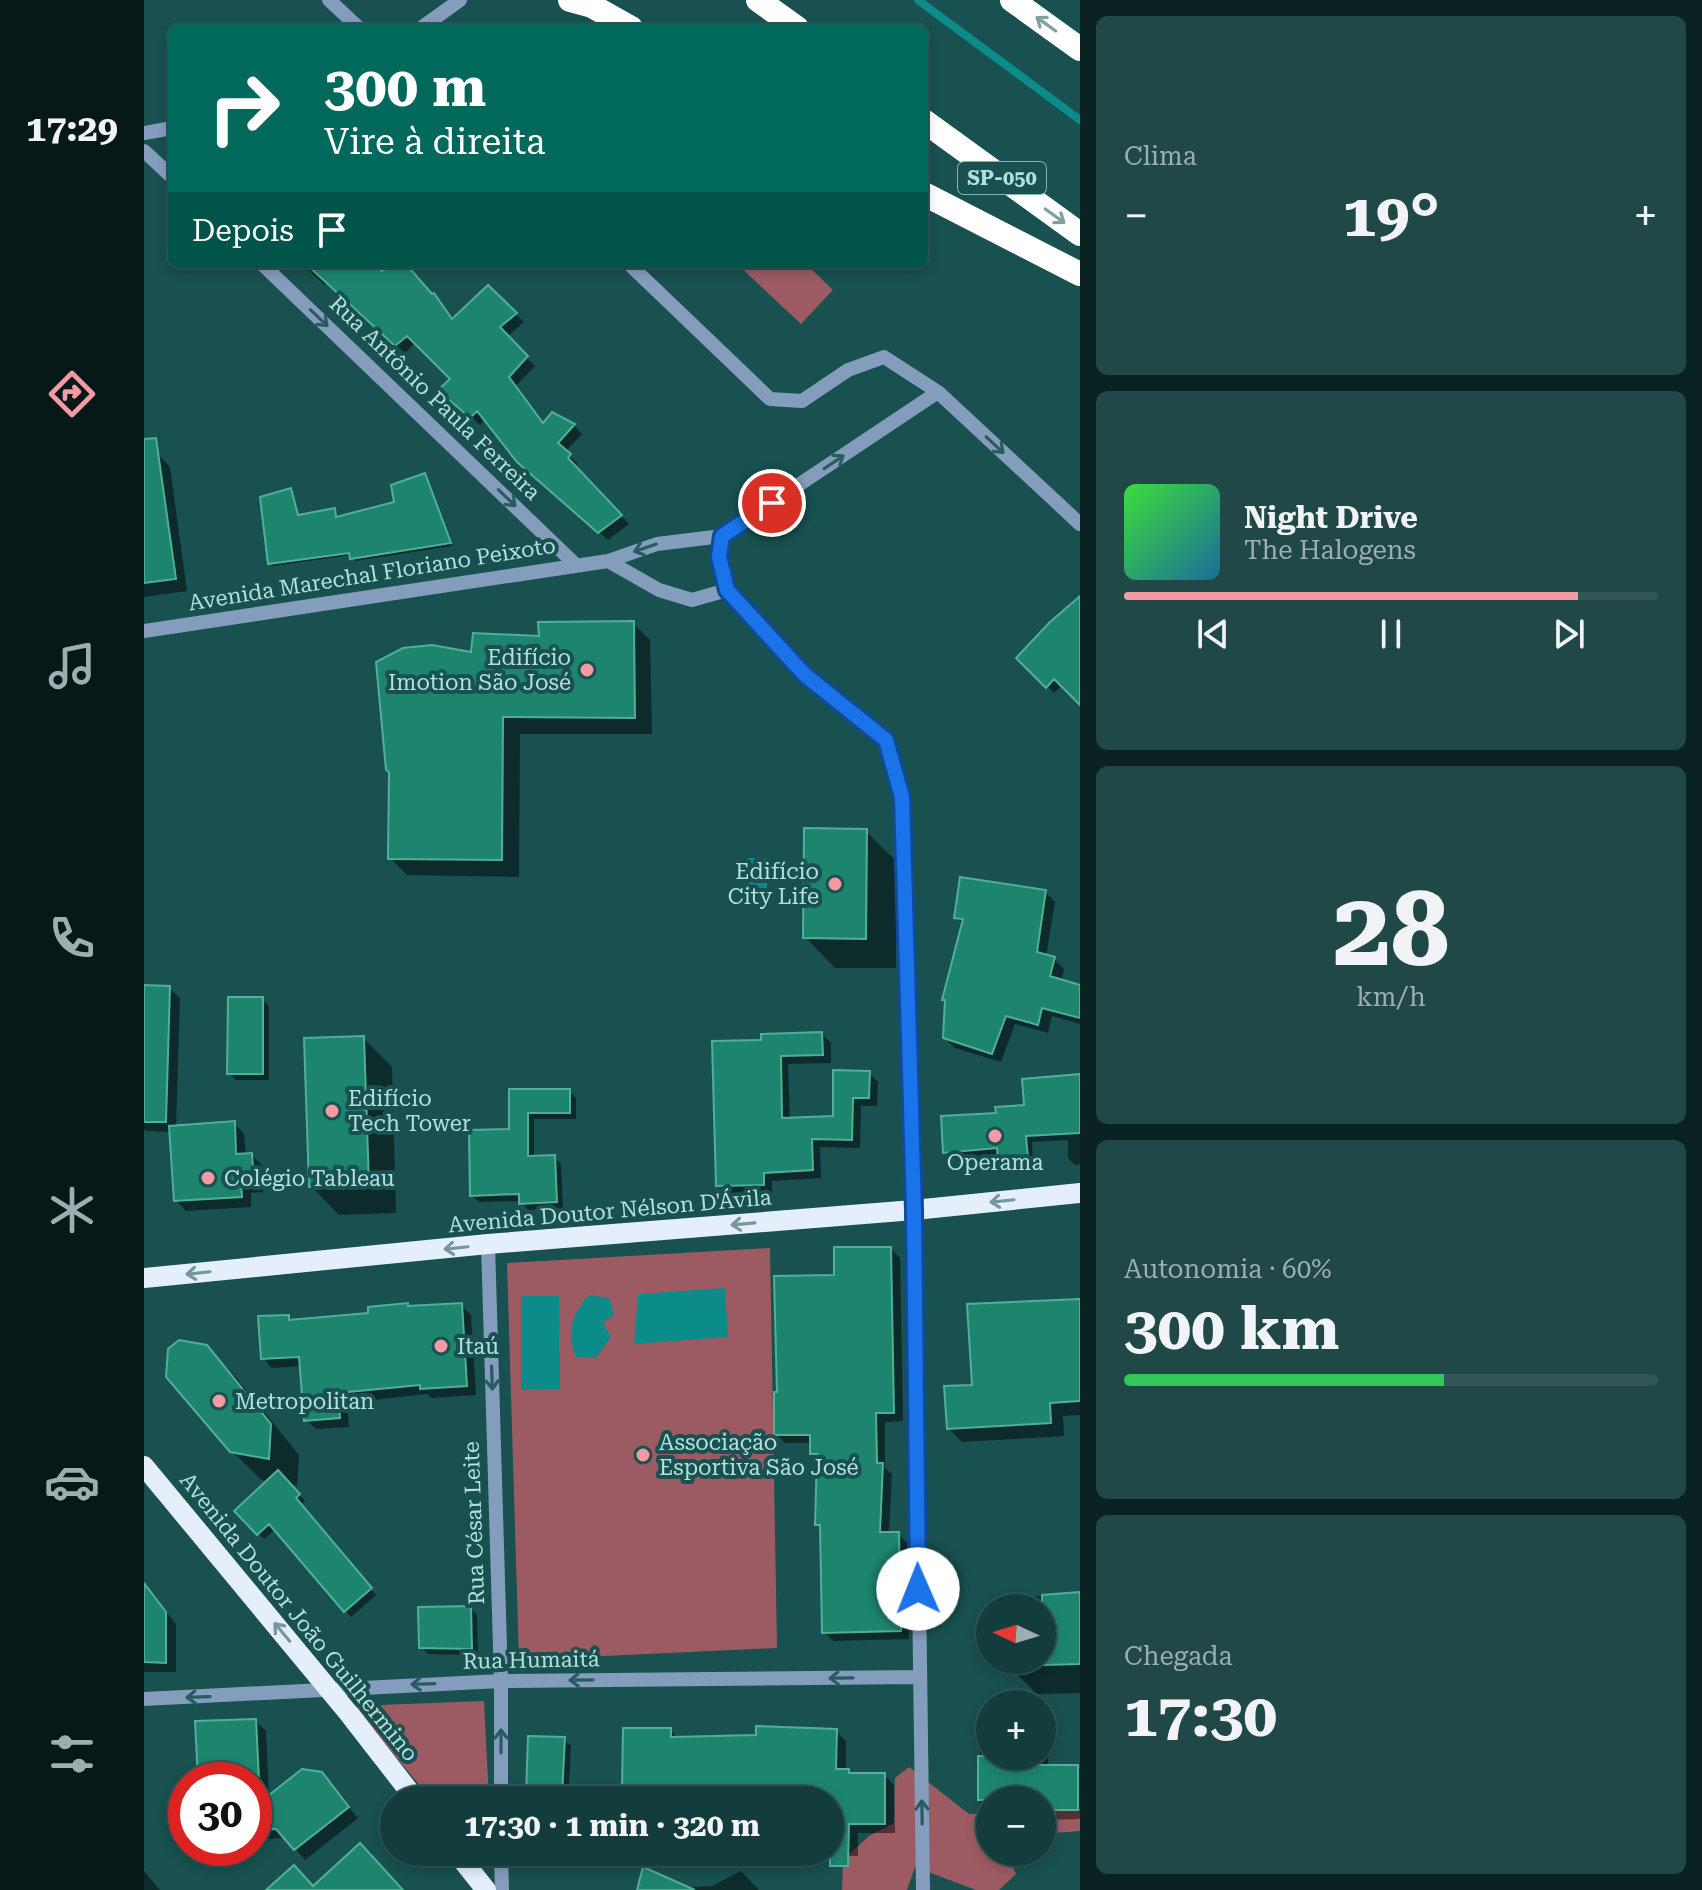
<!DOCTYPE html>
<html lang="pt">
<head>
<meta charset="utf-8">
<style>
	body { margin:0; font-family:"Roboto Serif",serif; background:#1f4847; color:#f1f3f6; height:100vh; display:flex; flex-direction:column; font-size:30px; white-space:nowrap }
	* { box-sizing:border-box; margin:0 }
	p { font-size:26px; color:#9caeaf }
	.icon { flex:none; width:44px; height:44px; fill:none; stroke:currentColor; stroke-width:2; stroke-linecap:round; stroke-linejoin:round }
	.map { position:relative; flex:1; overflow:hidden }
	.side { display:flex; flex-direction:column; gap:16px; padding:16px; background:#0a2221; width:622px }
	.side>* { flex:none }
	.banner { position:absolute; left:24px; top:24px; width:760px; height:244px; border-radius:12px; box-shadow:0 4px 12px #0003,0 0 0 2px #315656; background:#00695c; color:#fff; overflow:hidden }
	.needle { width:52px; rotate:274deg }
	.tools { position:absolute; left:832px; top:1594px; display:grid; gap:16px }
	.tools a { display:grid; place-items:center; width:80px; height:80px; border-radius:50%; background:#123d3c; box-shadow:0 4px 12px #0003,0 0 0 2px #315656; font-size:40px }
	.speed { position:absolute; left:24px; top:1762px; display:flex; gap:16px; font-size:40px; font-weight:700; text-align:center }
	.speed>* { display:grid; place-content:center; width:104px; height:104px; border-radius:50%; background:#123d3c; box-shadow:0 4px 12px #0003,0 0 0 2px #315656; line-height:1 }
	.speed .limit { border:12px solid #d22; background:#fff; color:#111 }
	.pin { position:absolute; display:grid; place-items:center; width:68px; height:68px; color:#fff; margin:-34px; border:4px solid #fff; border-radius:50%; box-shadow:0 2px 8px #0007 }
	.me { position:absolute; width:88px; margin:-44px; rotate:359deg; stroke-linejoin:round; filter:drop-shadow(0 0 6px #0008) }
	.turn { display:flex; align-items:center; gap:28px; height:168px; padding:0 24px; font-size:36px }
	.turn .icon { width:104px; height:104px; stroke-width:2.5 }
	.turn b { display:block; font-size:56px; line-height:68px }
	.then { display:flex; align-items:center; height:76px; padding:0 24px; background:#0003; gap:16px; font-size:30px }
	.big { font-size:60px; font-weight:700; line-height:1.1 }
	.side .widget { flex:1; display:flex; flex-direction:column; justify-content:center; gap:12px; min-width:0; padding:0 28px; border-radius:12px; background:#1f4847 }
	.side .dial { align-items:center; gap:0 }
	.dial b { font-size:104px; line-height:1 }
	.song { display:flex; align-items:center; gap:24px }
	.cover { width:96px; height:96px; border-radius:12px; background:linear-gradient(135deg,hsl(120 70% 55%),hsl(200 70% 35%)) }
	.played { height:8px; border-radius:4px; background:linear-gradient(90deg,#f49aa3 85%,#315656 85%) }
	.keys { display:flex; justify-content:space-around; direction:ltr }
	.heat { display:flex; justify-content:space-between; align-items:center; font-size:44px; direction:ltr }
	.charge { height:12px; border-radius:6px; background:linear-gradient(90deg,#34c759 60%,#315656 0) }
	.trip { position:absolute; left:236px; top:1786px; width:464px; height:80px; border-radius:40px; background:#123d3c; box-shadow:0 4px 12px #0003,0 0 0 2px #315656; font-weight:700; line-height:80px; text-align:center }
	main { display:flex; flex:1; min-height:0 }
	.tabs { display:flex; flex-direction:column; width:144px; justify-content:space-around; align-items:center; background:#071818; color:#9caeaf }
	.tabs .icon { width:56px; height:56px }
	.tabs .current { color:#f49aa3 }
	.tabs b { font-size:36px; color:#f1f3f6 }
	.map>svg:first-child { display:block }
	.green { fill:#9c5b62 }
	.water { fill:#0b8c8b }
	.shadow { fill:#0007 }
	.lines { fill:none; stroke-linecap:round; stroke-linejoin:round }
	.stream { stroke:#0b8c8b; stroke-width:8 }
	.building { fill:#1d856e; stroke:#52af97; stroke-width:2 }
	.minor { stroke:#849dbd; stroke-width:14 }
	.major { stroke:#e5effc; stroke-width:20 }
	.highway { stroke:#fff; stroke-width:24 }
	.oneway { stroke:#809f9f }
	.oneway2 { stroke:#285c60 }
	.oneway3 { stroke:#74989d }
	.route-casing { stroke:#114b97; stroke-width:20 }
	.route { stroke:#1a73e8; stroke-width:14 }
	.poi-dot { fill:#f49aa3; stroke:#185150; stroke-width:3 }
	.labels { text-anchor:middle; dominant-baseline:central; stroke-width:8; stroke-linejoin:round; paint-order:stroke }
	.shield { fill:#185150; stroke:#83b5b3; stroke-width:2 }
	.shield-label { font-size:20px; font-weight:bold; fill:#b1e0de }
	.street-label { font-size:22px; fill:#b1e0de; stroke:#185150 }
	.poi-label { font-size:22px; fill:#b1e0de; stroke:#185150; text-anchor:start }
</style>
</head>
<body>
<main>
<nav class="tabs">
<b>17:29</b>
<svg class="icon current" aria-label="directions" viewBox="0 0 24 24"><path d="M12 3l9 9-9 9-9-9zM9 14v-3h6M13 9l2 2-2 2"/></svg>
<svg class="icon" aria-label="music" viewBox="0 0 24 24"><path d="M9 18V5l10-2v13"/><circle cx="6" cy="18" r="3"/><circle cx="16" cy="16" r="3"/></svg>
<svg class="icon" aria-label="phone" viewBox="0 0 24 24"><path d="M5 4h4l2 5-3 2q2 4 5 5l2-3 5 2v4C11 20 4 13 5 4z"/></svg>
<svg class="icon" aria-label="climate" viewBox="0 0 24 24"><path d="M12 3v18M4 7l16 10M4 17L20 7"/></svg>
<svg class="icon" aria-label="car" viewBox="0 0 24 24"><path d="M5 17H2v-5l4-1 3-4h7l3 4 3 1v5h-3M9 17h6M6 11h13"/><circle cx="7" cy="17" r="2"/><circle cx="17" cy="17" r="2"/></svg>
<svg class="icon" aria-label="filters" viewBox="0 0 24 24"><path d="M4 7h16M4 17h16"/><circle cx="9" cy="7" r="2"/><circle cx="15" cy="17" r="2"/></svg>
</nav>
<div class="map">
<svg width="936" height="1890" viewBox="0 0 936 1890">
	<rect width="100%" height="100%" fill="#185150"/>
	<path class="green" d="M593,264H662L689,290L657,324Z
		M626,1248L633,1648L375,1660L363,1263Z
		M340,1701L345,1800H288L209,1706Z
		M765,1767L825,1814L846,1813V1852H862L872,1874L855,1890H832L771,1867L763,1890H698L699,1860L725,1836L750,1823L751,1778Z
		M936,1807V1831L898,1834V1809Z"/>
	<path class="water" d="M603,858H623V905L603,906Z
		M581,1288L584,1337L490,1344L494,1294Z
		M445,1295L465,1298L470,1314L459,1323L467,1337L452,1358L432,1357C422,1333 428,1313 445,1295Z
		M377,1296H415L416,1389L377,1390Z"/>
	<path class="shadow" d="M159,264H230L238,274L251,264H260L298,304L309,321L344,288L380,322L363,337L391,366L372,386L400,425L408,415L430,425L438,434L421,452L434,464L431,468L485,524L464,540L375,461L341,419L336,425L306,398L309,379L272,342L261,353L184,282L180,285Z
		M14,454L26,467L43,591L0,597V456Z
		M281,475L308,546L211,561L208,555L129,566L126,564L146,490L155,517L190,510L194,519L253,504Z
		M936,598V701L918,685L910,693L875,658Z
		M489,623L506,640L508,734H376L375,877L263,875L246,858L329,654L397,638Z
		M722,831L752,861V968H691L661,937Z
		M901,892L911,902L902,957L910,959L920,969L917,981L936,987V1024L908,1016L904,1033L871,1024L857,1062L811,1048L801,1038L819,924L812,917Z
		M0,987L25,988L36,998L32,1127L90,1123L100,1134L102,1155H107L118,1165L119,1192L107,1193V1207L42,1211L32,1200L28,1132L2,1131L0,1129Z
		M118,999L125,1006V1080H92L85,1073Z
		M678,1034L687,1043V1063L644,1064L646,1120L691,1118L725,1073L734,1082L733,1106H717L716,1148L676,1147L677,1178L628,1181V1193L583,1194L574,1185L619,1042Z
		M219,1038L248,1067L252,1213L195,1215L167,1186Z
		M936,1076V1164L931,1165L924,1158V1140L888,1142L889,1164L863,1166L856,1159V1154L808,1158L801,1152L854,1115L882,1107Z
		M367,1091H425L432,1098V1119H390V1158L410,1157L417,1164L419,1208L384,1210L377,1201L335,1202L328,1195L367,1131Z
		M747,1249L756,1258L759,1421L741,1422V1468L748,1474L745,1534H754L763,1543L765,1639L689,1641L680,1632L678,1529L673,1524L675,1460L668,1454V1443H641L632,1434L635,1394L692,1277Z
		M936,1299V1415L919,1416L920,1436L818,1442L805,1429L830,1386Z
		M317,1305L327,1315L332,1395L287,1398L283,1394L203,1403L205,1427L172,1429L162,1420L158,1366L128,1368L119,1358L144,1317L149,1321Z
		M62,1347L91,1376L155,1455L153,1486L147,1485L161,1501L156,1505L232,1595L207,1617L132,1529L120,1539L93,1511L124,1481L117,1480L88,1451Z
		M0,1584L32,1624V1672H0Z
		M936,1594V1693L893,1694L864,1666V1660H898V1608H861V1598Z
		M326,1608L333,1615L334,1655L284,1654L277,1647Z
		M111,1721L122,1731L125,1798L177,1774L214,1818L161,1860L142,1838L110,1840V1780H56Z
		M526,1730L535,1739L614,1737L692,1731L702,1741V1771L708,1775H740L750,1785L751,1833H714V1856L670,1855L666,1852H686V1800H490L480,1790Z
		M420,1739L427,1746L425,1784H445L452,1790V1800H390L384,1794Z
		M836,1744H846V1756H898V1748L904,1754V1767H933L936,1769V1819L898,1820V1800H846V1819L836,1809Z
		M384,1852H452L453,1866L391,1867L384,1860Z
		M0,1871L16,1890H0Z
		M597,1871L615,1890H495L568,1886Z"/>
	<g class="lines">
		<path class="stream" d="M774,0L936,120"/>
	</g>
	<path class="building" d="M162,264H231L238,271L247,264H262L288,294L290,293L308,319L344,285L373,313L356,327L384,356L365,377L399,423L408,412L431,424L414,443L427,454L424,458L478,515L454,533L373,462L333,411L326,418L294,390L306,379L263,336L251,346Z
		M12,438L32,579L0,583V439Z
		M281,473L307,543L206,559L205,553L124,564L116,497L147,488L154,515L191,508L192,517L250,502L247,485Z
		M936,596V705L910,679L902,688L872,658L905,623Z
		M490,621L491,718L359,717L358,860L244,859L245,772L242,770L232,662L259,648L288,645L327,652L329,633L395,636L394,622Z
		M660,828L723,829L722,939L659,938Z
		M816,877L902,890L893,952L911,957L906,976L936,985V1018L898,1008L894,1025L862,1016L848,1054L799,1038L801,1000H798L819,919L810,918Z
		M0,985L26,986L22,1122H0Z
		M84,997H119V1074H83Z
		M678,1032L679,1055L637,1056L638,1118L689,1116V1070L726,1071L725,1098H709L708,1140L668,1139L669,1170L620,1173V1185L572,1186L568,1041L617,1040V1034Z
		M220,1036L225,1185L165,1187L160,1038Z
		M936,1074V1133L882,1136L884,1158L854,1160L853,1148L799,1153L797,1116L852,1113L851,1107L880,1105L878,1079Z
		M365,1089H426V1113H384V1156L411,1155L413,1202L375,1204V1194L326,1196L325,1130L365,1129Z
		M91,1121L92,1154L108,1153L110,1182L97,1183L98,1197L30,1201L25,1126Z
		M690,1247H747L750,1413H732L733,1463H739L736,1532H755L757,1631L678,1633L676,1525H671L673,1454H666V1435H630V1392H633L630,1276L690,1275Z
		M936,1299V1401L906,1403L907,1423L803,1429L800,1386L828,1385L823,1304Z
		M264,1303V1306L318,1303L323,1386L276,1389V1385L194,1393L196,1418L160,1421L155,1357L117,1359L114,1316L145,1315V1320L224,1313V1307Z
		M35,1340L63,1345L127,1424L125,1459L86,1452L22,1377L24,1349Z
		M134,1470L156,1494L152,1498L228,1588L200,1612L125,1524L113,1535L90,1511Z
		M0,1583L22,1612V1663L0,1662Z
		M936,1592V1664L898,1665V1595Z
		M327,1606L328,1649L275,1648L274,1607Z
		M112,1719L115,1780H54L51,1721Z
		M612,1726L693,1729L692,1769H705V1773H741V1824H705L704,1866H686V1800H497V1791H478L479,1728H527V1737L612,1735Z
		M384,1736L421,1737L418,1796L382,1795Z
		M834,1756H895V1765H934V1810H898V1800H834Z
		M158,1769L178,1772L205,1807L150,1850L132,1829L110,1830V1807Z
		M216,1843L259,1890H122L150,1865L169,1886Z
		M499,1867L551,1890H493Z"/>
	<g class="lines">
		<path class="minor" d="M185,0L215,28
			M277,28L316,0
			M0,133L28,128
			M0,151L28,177
			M118,264L432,565
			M485,264L626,399L658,401L704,370L740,357L794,392L936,524
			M578,536L575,557L583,590L661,675L742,740L758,797L770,1210L779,1890
			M583,590L548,600L515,590L464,561L513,544L578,536L794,392
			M0,631L464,561
			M344,1244L357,1681V1800
			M0,1699L357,1681L775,1677
			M357,1852L358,1890"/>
		<path class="major" d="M0,1278L344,1244L770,1210L936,1193
			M0,1466L206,1715L272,1800
			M312,1852L342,1890"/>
		<path class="highway" d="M426,0L448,6L487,28
			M614,0L653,28
			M868,0L936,49
			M780,121L936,234
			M780,194L936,274"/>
	</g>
	<defs><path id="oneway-shaft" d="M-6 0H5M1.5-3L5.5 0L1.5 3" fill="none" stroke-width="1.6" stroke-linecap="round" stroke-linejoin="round" transform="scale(2)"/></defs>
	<g class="oneway">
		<use href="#oneway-shaft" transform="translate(902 24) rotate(-144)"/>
		<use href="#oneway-shaft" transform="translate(911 216) rotate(36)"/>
	</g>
	<g class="oneway2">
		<use href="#oneway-shaft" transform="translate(175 318) rotate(44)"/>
		<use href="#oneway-shaft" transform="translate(851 445) rotate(43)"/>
		<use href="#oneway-shaft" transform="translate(690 462) rotate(-34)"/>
		<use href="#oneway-shaft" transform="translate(363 498) rotate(44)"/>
		<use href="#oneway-shaft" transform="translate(501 548) rotate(161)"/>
		<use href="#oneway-shaft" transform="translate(348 1378) rotate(88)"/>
		<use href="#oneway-shaft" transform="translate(697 1678) rotate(179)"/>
		<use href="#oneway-shaft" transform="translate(437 1680) rotate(179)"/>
		<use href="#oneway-shaft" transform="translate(279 1684) rotate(178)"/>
		<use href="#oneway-shaft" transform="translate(54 1697) rotate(178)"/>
		<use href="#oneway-shaft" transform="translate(357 1741) rotate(-90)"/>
		<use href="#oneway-shaft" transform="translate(778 1812) rotate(-91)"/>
	</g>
	<g class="oneway3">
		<use href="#oneway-shaft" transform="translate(858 1201) rotate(174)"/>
		<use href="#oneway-shaft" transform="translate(599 1224) rotate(175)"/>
		<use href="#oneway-shaft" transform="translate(312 1248) rotate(174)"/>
		<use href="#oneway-shaft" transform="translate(54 1273) rotate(174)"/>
		<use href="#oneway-shaft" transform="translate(138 1632) rotate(-130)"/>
	</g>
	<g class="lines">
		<g class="route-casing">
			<path id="route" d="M628,503L578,536L575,557L583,590L661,675L742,740L758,797L770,1210L774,1589"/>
		</g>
		<use href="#route" class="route"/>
	</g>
	<g class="poi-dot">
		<circle cx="443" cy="670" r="8"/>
		<circle cx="691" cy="884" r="8"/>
		<circle cx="188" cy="1111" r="8"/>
		<circle cx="851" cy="1136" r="8"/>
		<circle cx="64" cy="1178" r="8"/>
		<circle cx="297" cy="1346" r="8"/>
		<circle cx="75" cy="1401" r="8"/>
		<circle cx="499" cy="1455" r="8"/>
	</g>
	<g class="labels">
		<rect class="shield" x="814" y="162" width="88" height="32" rx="6"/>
		<g class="shield-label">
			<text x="858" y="178">SP-050</text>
		</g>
		<g class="street-label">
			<text transform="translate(291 398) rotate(44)">Rua Antônio Paula Ferreira</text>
			<text transform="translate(228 574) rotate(-9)">Avenida Marechal Floriano Peixoto</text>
			<text transform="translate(466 1211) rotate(-5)">Avenida Doutor Nélson D'Ávila</text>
			<text transform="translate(330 1523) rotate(-92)">Rua César Leite</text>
			<text transform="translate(155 1617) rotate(51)">Avenida Doutor João Guilhermino</text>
			<text transform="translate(387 1660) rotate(-1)">Rua Humaitá</text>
		</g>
		<g class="poi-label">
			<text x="427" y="657" text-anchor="end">Edifício<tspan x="427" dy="25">Imotion São José</tspan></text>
			<text x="675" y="871" text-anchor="end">Edifício<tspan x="675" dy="25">City Life</tspan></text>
			<text x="204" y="1098">Edifício<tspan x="204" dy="25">Tech Tower</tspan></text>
			<text x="851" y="1162" text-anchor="middle">Operama</text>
			<text x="80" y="1178">Colégio Tableau</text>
			<text x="313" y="1346">Itaú</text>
			<text x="91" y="1401">Metropolitan</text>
			<text x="515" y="1442">Associação<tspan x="515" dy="25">Esportiva São José</tspan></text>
		</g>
	</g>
</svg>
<div class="tools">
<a><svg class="needle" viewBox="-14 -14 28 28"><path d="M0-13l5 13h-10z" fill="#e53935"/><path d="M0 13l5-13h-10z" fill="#9caeaf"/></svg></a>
<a>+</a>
<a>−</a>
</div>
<div class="speed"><div class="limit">30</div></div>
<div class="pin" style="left:628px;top:503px;background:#d93025"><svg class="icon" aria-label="arrive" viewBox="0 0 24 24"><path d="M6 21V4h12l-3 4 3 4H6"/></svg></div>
<svg class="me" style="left:774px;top:1589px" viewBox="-20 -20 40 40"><circle r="19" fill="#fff"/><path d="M0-13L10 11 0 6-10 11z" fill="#1a73e8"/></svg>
<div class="trip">17:30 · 1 min · 320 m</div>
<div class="banner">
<div class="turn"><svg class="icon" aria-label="right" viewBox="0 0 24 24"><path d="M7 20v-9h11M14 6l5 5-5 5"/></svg><div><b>300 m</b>Vire à direita</div></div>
<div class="then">Depois<svg class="icon" aria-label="arrive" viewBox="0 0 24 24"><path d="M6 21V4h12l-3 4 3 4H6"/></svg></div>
</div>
</div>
<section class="side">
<div class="widget"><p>Clima</p>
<div class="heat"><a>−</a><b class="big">19°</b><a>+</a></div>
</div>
<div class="widget">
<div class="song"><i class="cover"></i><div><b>Night Drive</b><p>The Halogens</p></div></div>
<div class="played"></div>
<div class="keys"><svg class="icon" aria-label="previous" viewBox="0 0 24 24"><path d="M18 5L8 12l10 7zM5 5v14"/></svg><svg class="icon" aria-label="pause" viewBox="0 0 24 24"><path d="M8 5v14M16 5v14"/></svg><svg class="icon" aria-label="next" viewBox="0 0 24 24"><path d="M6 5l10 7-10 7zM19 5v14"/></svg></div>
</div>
<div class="widget dial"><b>28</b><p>km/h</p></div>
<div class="widget"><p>Autonomia · 60%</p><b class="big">300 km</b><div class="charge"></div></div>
<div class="widget"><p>Chegada</p><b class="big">17:30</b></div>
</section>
</main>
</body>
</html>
